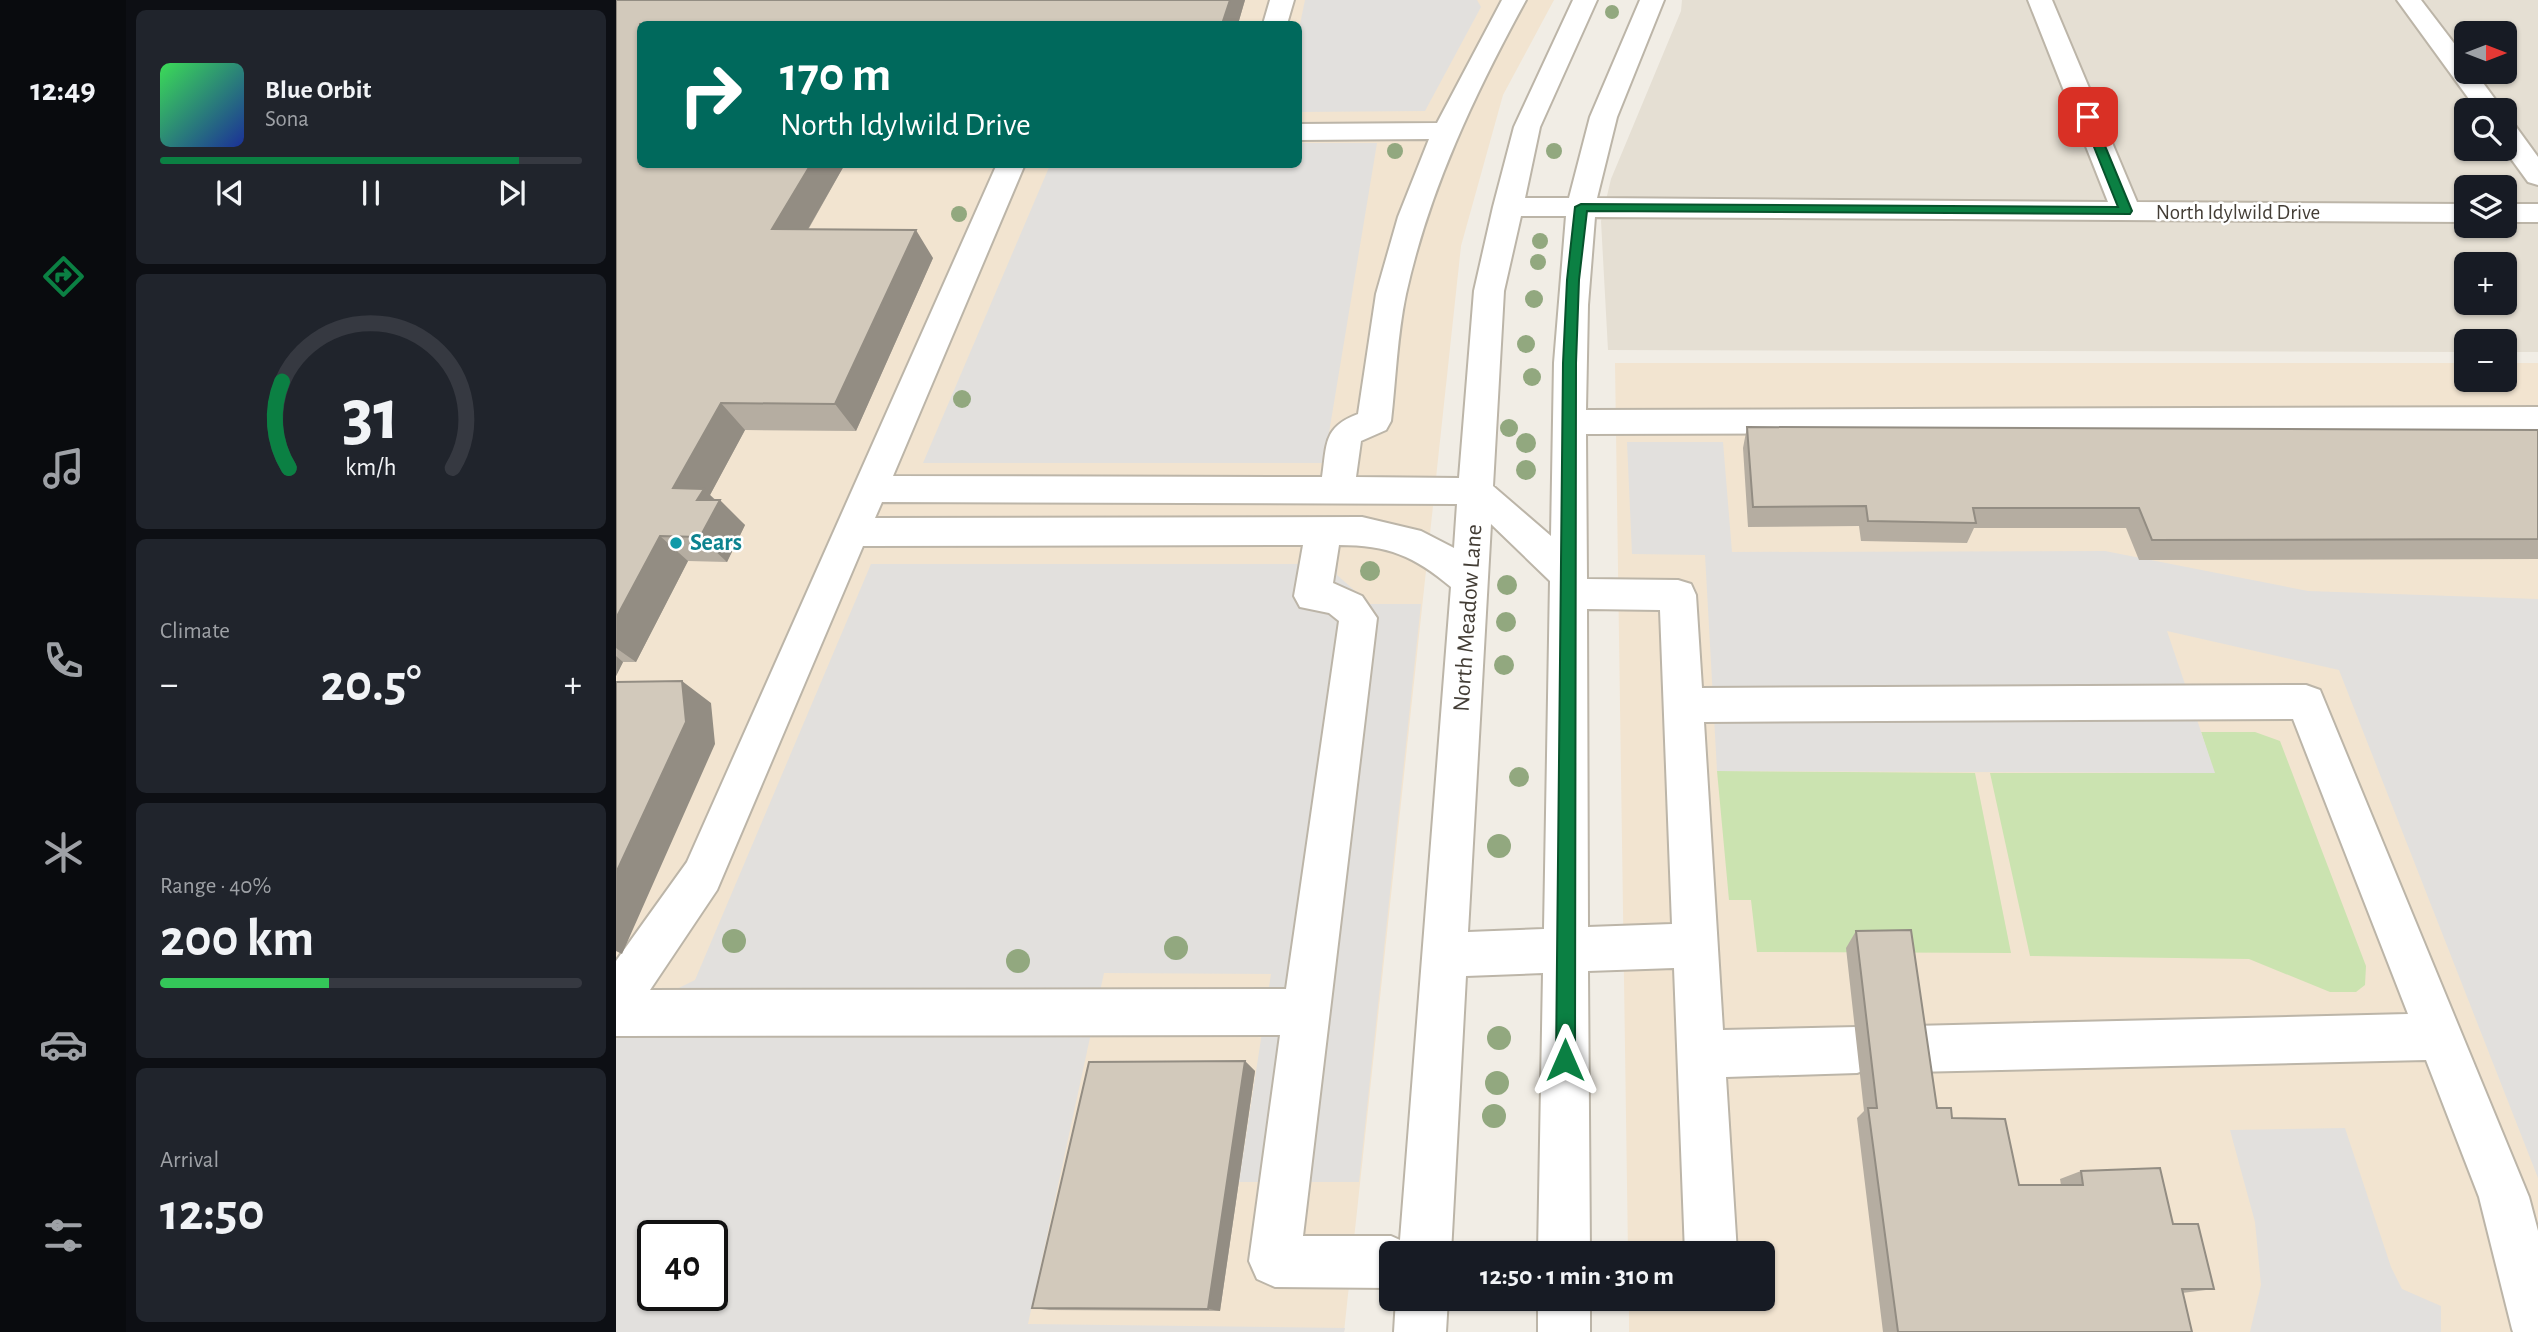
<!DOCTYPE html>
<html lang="en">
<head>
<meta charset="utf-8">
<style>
	body { margin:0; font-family:"Alegreya Sans",sans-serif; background:#20242c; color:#f1f3f6; height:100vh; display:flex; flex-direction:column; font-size:26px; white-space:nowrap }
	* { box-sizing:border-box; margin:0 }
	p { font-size:23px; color:#9ea1a6 }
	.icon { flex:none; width:38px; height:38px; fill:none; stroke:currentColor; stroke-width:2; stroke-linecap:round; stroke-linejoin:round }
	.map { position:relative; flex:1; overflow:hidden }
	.details { display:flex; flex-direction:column; gap:10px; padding:10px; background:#0d0f14; width:490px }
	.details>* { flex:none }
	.top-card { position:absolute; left:21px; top:21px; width:665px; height:147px; border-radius:10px; box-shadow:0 2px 5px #0004; background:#00695c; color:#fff; overflow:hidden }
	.needle { width:46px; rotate:90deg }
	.fabs { position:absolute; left:1838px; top:21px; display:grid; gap:14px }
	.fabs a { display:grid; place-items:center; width:63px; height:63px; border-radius:10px; background:#171b24; box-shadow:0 2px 5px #0004; font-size:35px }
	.speed { position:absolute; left:21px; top:1220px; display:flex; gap:14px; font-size:35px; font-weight:700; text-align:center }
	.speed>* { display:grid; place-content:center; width:91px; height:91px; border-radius:50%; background:#171b24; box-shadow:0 2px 5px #0004; line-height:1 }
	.speed .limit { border:4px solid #111; border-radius:10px; background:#fff; color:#111 }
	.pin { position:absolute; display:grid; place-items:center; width:60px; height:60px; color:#fff; margin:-30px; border-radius:14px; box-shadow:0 4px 10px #0006 }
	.me { position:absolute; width:77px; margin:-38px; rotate:0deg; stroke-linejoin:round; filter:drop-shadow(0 0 5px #0008) }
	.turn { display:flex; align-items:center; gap:24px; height:147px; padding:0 28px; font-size:32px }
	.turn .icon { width:91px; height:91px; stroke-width:2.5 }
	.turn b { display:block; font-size:49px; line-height:60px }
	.big { font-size:52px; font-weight:700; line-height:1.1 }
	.details .tile { flex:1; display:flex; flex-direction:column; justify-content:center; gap:10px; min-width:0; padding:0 24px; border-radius:10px; background:#20242c }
	.details .dial { align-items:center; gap:0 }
	.dial svg { height:182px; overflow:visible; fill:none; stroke:#363941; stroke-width:7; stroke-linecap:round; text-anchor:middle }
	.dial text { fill:#f1f3f6; stroke:none }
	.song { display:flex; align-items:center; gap:21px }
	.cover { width:84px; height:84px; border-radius:10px; background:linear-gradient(135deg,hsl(130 70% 55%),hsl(230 70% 35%)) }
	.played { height:7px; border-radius:4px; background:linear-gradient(90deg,#0b8043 85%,#363941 85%) }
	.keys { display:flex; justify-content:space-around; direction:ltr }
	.heat { display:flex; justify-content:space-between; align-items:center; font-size:38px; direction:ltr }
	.charge { height:10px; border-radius:5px; background:linear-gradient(90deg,#34c759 40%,#363941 0) }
	.trip { position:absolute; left:763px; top:1241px; width:396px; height:70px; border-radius:10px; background:#171b24; box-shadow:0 2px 5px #0004; font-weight:700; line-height:70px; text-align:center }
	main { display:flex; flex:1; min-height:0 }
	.dock { display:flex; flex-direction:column; width:126px; justify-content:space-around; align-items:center; background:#090b0e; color:#9ea1a6 }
	.dock .icon { width:49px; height:49px }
	.dock .current { color:#0b8043 }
	.dock b { font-size:32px; color:#f1f3f6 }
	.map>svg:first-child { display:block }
	.residential { fill:#e5dfd3; fill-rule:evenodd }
	.commercial { fill:#f2e4d0; fill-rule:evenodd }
	.green { fill:#cbe3b0 }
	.parking { fill:#e2e0dd; fill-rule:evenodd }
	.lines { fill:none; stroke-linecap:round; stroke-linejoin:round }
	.minor-casing { stroke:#bcb5a8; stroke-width:4 }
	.minor { fill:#fff; fill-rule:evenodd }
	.tree { fill:#92a87f }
	.wall { fill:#b5ada1 }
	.shaded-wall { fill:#938d83 }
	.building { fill:#d2c9bb; stroke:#938d83; stroke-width:2 }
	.route { fill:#0b8043; stroke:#07532c; stroke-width:2 }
	.culture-dot { fill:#0f9aa8; stroke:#fff; stroke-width:2.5 }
	.labels { text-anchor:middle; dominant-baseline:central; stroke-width:5; stroke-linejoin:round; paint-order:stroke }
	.far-street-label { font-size:21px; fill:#433d35; stroke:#fff }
	.culture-label { font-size:24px; font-weight:bold; fill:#0d838f; stroke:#fff; text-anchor:start }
	.street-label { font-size:24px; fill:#433d35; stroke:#fff }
</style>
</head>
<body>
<main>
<nav class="dock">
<b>12:49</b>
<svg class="icon current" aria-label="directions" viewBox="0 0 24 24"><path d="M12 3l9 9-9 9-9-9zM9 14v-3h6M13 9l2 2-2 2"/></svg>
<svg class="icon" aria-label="music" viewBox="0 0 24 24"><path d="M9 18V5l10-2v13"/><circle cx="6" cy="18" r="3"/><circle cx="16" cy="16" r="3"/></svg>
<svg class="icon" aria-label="phone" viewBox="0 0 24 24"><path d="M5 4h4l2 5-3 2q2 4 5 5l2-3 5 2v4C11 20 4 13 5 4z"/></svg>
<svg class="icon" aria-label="climate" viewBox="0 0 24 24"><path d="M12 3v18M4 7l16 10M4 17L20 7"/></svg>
<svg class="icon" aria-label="car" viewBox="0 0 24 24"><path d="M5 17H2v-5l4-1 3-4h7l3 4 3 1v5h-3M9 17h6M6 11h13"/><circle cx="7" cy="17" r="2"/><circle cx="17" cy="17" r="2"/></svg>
<svg class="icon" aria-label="filters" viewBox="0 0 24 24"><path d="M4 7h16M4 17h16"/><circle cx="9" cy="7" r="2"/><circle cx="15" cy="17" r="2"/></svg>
</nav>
<section class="details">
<div class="tile">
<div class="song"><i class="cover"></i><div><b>Blue Orbit</b><p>Sona</p></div></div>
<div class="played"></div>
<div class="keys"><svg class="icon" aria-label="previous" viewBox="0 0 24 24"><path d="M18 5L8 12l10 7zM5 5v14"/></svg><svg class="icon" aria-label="pause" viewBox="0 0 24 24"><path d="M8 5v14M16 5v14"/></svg><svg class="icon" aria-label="next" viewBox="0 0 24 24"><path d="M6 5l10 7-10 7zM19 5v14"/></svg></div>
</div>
<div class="tile dial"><svg viewBox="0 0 100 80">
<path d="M14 69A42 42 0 1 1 86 69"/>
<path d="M14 69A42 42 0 0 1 11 31" stroke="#0b8043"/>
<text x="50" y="56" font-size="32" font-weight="700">31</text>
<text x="50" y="72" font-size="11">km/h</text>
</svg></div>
<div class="tile"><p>Climate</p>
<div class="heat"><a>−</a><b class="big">20.5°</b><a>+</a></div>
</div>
<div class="tile"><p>Range · 40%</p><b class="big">200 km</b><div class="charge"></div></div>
<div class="tile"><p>Arrival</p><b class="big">12:50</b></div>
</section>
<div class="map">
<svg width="1922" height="1332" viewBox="0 0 1922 1332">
	<rect width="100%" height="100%" fill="#f1ede5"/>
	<path class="residential" d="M1066,0H1922V352H1888V341H1850V352L992,350L985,221L995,179L1065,11ZM1850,33H1888V72H1850ZM1850,110H1888V149H1850ZM1850,187H1888V226H1850ZM1850,264H1888V303H1850Z"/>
	<path class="commercial" d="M0,0H938L887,95L845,246L728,1332H0ZM24,24H682V164H24ZM37,1236H96V1295H37Z
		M999,363H1850V380H1888V363H1922V1332H1013V1299L1146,1298V1253H1012Z"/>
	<path class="green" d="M1585,732H1639L1664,741L1750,966L1749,985L1740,992H1714L1633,959L1414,956L1374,773H1598Z
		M1101,771L1359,773L1395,953L1141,952L1135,900H1113Z"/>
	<path class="parking" d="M689,0H861L865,7L809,111L683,112V29Z
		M683,143H761L708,463H307L434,165L682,164Z
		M1011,442H1107L1116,552L1489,551L1692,591L1922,599V1178L1723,670L1551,631L1599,773L1101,771L1089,555L1016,554Z
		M255,564H722L721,575L754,604H805L743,1182H623L655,974L488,973L412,1324L729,1328L728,1332H0V1019L79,980ZM37,1236H96V1295H37Z
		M1729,1128L1775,1267L1786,1289L1825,1306V1332H1634L1645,1285L1639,1222L1614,1130Z"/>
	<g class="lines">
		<g class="minor-casing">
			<path id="minor" d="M654,0H678L671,24H647Z
				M886,0H910C859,93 813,190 790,294C781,336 780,379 775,421L770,430L745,441L740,477L843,478L858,291L877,207L898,127L957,0H981L924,127L909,198H953L974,117L1024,0H1048L1001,117L981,198L1492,202L1412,0H1436L1521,202L1850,204V222L979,217L972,305L970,410L1922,407V431L970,434L971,579L1062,580L1075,584L1080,595L1086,688L1690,685L1704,690L1913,1197L1922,1231V1332H1897L1896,1329L1863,1197L1810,1060L1297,1072L1280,1066L1274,1049L1280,1032L1297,1026L1792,1014L1677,719L1088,722L1107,1030L1241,1027L1258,1033L1264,1050L1258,1067L1241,1073L1110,1077L1121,1253H1069L1058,968L972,971L974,1253H922L927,973L850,976L835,1253H775V1288L659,1287L641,1279L633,1261L664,1035L0,1036V961L71,862L381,164H409L277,476L706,477C711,444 707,427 742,414L760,294L782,217L813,139L682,140V124L821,123ZM905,216H950L938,363L935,536L877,486L888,291ZM266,502L841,504L838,548L805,531L746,517L259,518ZM875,524L934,581L928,929L852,932ZM687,545L678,596L684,607L713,613L723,621L670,989L34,990L101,890L247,546ZM723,545C772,545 798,556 835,587L784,1240L775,1236H687L761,618L746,596L717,583ZM971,609L1044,610L1056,924L972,927Z
				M1781,0H1805L1850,59V72H1859L1887,110H1861Z
				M1888,122L1898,124L1922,157V185L1912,182L1888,149Z
				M1888,204H1922V222H1888Z
				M780,1298H832L830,1332H778Z
				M922,1298H974V1332H922Z"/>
		</g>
		<use href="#minor" class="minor"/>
	</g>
	<g class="tree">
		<circle cx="996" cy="12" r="7"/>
		<circle cx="779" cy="151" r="8"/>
		<circle cx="938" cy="151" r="8"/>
		<circle cx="343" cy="214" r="8"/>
		<circle cx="924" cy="241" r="8"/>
		<circle cx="922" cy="262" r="8"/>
		<circle cx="918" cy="299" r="9"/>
		<circle cx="910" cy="344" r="9"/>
		<circle cx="916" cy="377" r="9"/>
		<circle cx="346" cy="399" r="9"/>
		<circle cx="893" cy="428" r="9"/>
		<circle cx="910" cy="443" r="10"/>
		<circle cx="910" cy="470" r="10"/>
		<circle cx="754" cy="571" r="10"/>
		<circle cx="891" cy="585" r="10"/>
		<circle cx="890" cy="622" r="10"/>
		<circle cx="888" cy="665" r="10"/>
		<circle cx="903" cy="777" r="10"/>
		<circle cx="883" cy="846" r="12"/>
		<circle cx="118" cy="941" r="12"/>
		<circle cx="560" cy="948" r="12"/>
		<circle cx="402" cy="961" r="12"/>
		<circle cx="883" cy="1038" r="12"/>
		<circle cx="881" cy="1083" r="12"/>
		<circle cx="878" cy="1116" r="12"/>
	</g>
	<path class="wall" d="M0,0H629L622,24H24L229,164L192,230L317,258L240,431L129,430L94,495L129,525L111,562L72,561L20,662H7L0,676Z
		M1131,427L1922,430V559L1523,560L1510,528H1358L1351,543L1245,541L1243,526L1132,527L1127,448Z
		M1240,931L1321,1108L1336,1118L1403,1185H1445L1444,1179L1465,1171L1557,1224L1598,1289L1566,1293L1576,1332H1267L1241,1118L1248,1111L1230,948Z
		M629,1061L639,1071L604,1311L434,1310L416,1308Z"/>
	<path class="shaded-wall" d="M614,0H629L622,24H606Z
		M195,164H229L176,257L156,229Z
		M300,230L317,258L240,431L219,404Z
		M105,403L129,430L94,495L102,503L104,500L129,525L111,562L84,537L57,488Z
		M44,536L72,561L20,662L0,648V618Z
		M0,656L7,662L0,676Z
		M66,681L95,703L99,744L6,954L0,951V873Z
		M629,1061L639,1071L604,1311L592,1309Z"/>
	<path class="building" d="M0,0H614L606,24H24V164H195L156,229L300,230L219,404L105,403L57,488L88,489L81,500H104L84,537L44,536L0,618Z
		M1131,427L1922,430V539L1536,540L1523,508H1357L1360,523L1252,521L1250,506L1137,507Z
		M66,681L70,722L0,873V682Z
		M1295,930L1321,1108H1335L1336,1118L1389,1119L1403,1185H1467L1465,1171L1544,1168L1557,1224H1582L1598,1289H1566L1576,1332H1282L1252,1108H1261L1240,931Z
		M629,1061L592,1309L416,1308L473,1062Z"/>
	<path class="route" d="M1472,114L1477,117L1516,211L1514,214L971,211L963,280L960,363L959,1060L956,1067L949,1070L943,1067L940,1060L947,363L951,280L959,207L965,204L1502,207L1466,117Z"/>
	<circle class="culture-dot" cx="60" cy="543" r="7"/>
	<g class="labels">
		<g class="far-street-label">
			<text x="1622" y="212">North Idylwild Drive</text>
		</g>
		<g class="culture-label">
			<text x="74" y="543">Sears</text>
		</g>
		<g class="street-label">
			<text transform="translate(852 618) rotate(-86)">North Meadow Lane</text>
		</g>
	</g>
</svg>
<div class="fabs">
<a><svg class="needle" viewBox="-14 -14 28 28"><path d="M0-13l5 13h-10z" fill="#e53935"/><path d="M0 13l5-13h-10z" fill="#9ea1a6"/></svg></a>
<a><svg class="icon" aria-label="search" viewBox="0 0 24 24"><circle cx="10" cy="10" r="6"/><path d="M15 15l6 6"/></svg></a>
<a><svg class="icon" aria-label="layers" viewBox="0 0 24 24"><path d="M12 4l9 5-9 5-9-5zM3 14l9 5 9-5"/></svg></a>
<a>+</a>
<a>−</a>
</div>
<div class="speed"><div class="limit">40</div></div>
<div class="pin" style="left:1472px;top:117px;background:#d93025"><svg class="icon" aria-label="arrive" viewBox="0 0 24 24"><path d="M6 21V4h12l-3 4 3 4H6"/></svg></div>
<svg class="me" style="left:949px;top:1060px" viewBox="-20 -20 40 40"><path d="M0-17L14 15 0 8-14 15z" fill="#0b8043" stroke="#fff" stroke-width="4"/></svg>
<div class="trip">12:50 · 1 min · 310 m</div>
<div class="top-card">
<div class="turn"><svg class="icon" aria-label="right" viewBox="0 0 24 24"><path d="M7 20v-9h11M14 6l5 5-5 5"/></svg><div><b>170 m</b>North Idylwild Drive</div></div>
</div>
</div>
</main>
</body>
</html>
